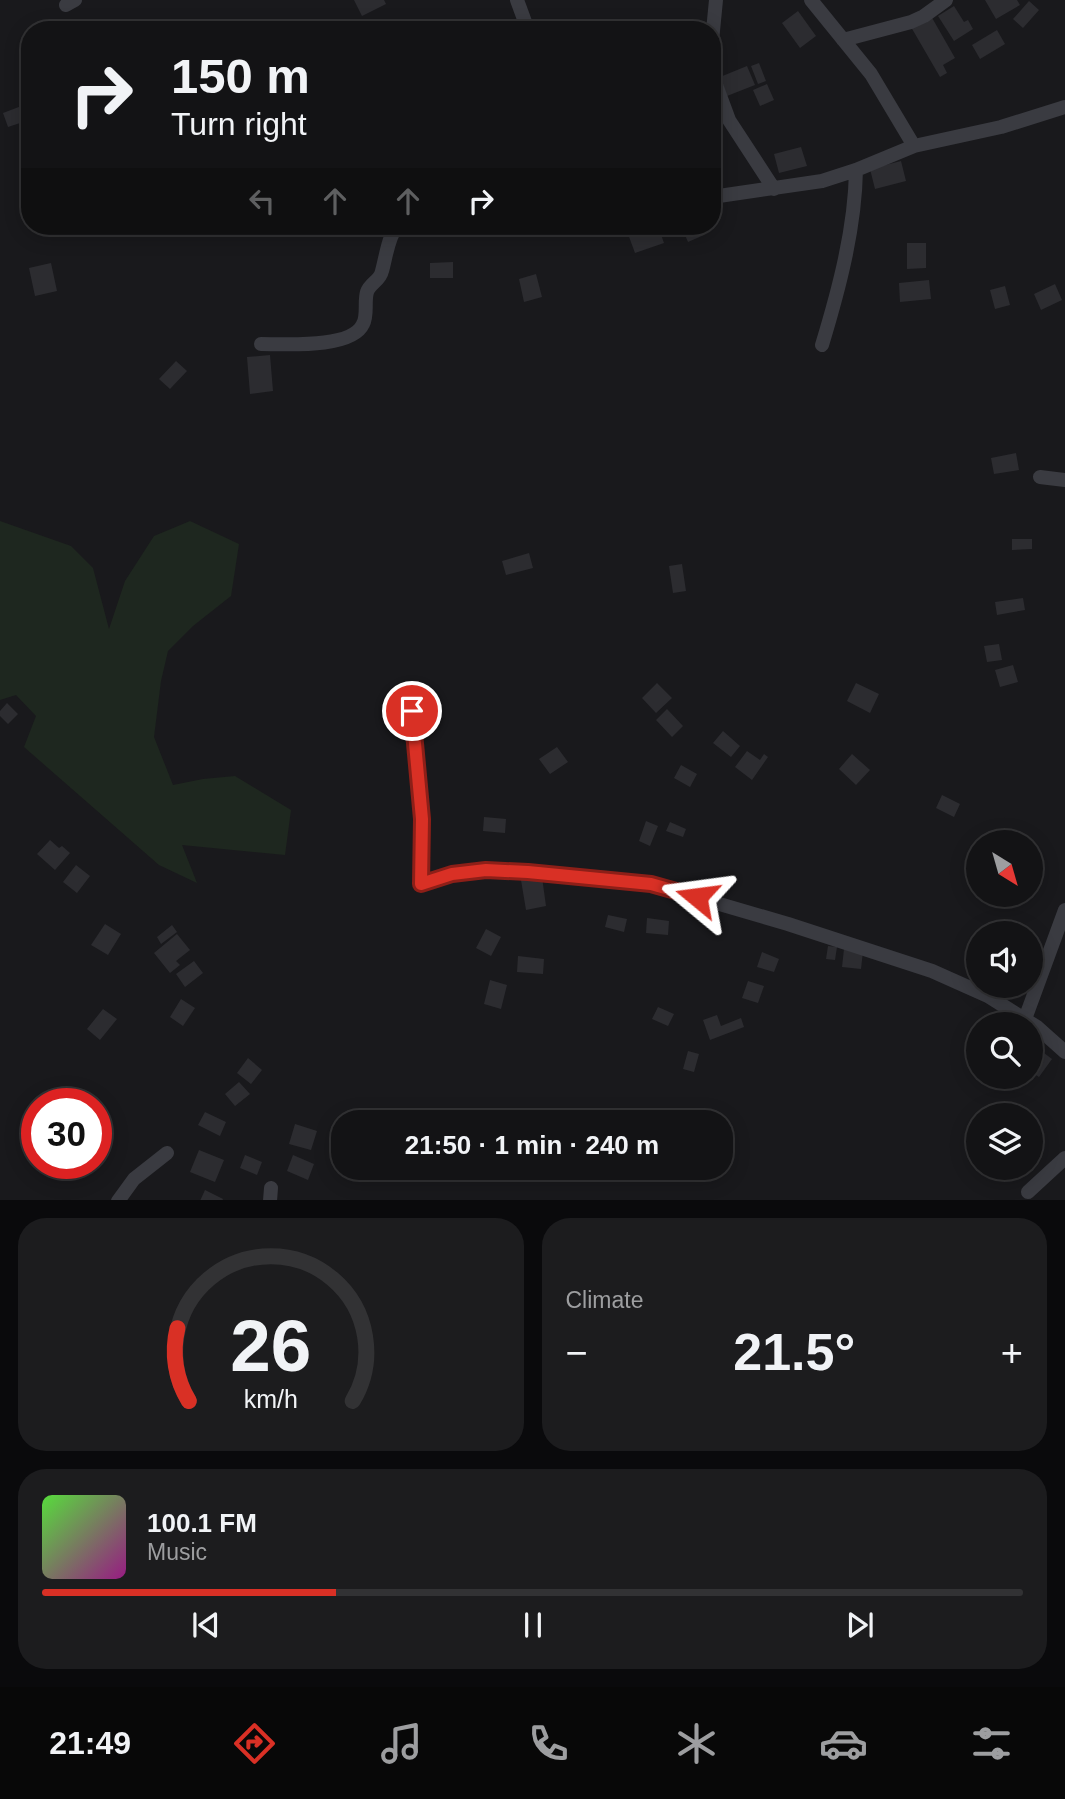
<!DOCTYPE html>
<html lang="en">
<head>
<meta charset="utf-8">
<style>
	body { margin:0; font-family:Arial,sans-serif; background:#1c1c1e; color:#f1f3f6; height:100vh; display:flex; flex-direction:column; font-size:26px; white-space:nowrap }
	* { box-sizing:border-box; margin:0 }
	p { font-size:23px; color:#9d9ea0 }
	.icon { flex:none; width:38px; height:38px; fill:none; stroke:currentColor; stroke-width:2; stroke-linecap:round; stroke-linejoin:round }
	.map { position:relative; height:1200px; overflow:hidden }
	.drawer { display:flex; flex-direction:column; gap:18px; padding:18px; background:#0a0a0c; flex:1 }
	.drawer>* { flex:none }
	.top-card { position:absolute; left:21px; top:21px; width:700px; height:214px; border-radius:28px; box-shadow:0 4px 18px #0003,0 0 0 2px #323234; background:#131315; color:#f1f3f6; overflow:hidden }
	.needle { width:46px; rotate:143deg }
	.controls { position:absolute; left:966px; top:830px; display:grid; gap:14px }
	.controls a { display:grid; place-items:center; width:77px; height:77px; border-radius:50%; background:#131315; box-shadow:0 4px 18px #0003,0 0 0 2px #323234; font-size:35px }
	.speed { position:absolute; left:21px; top:1088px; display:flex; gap:14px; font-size:35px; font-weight:700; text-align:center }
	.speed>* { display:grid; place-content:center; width:91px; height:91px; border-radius:50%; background:#131315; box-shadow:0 4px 18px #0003,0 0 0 2px #323234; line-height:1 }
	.speed .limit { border:10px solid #d22; background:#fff; color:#111 }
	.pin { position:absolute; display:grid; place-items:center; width:60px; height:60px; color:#fff; margin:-30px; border:4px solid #fff; border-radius:50%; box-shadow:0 2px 7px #0007 }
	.me { position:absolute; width:77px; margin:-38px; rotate:286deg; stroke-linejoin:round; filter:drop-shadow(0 0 5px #0008) }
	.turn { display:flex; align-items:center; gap:24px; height:147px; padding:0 35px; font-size:32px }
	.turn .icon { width:91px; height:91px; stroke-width:2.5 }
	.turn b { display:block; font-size:49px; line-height:60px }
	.lanes { display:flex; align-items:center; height:66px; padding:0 35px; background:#0003; justify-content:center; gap:35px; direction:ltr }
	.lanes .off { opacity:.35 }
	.big { font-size:52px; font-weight:600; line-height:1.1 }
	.drawer .tile { flex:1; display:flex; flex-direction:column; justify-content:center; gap:10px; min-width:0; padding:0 24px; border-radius:28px; background:#1c1c1e }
	.drawer .dial { align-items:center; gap:0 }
	.dial svg { height:182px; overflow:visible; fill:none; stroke:#323234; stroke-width:7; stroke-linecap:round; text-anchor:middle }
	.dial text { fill:#f1f3f6; stroke:none }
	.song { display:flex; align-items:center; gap:21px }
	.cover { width:84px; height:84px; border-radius:10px; background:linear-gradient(135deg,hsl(110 70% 55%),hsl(310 70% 35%)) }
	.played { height:7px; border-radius:4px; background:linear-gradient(90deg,#d93025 30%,#323234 30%) }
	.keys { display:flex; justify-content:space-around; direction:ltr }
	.heat { display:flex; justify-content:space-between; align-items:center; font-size:38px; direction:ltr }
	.drawer .tiles { flex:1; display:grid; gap:18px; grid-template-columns:1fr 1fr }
	.tile:last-child { grid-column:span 2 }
	.trip { position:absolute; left:331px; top:1110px; width:402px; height:70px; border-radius:28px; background:#131315; box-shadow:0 4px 18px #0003,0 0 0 2px #323234; font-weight:600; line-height:70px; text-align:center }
	.dock { display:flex; height:112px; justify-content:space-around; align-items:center; background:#080808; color:#9d9ea0 }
	.dock .icon { width:49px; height:49px }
	.dock .active { color:#d93025 }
	.dock b { font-size:32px; color:#f1f3f6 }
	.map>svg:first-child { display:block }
	.green { fill:#1e271f }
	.building { fill:#2c2c30 }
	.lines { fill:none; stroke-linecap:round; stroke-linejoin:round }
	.minor { stroke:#3a3b41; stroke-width:14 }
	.route-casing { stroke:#8d1f18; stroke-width:18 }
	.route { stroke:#d93025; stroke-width:12 }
</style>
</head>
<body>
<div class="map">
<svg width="1065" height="1201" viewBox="0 0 1065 1201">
	<rect width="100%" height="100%" fill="#19191c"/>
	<path class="green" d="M0,521L71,546L93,568L109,629L125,581L154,536L190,521L239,544L231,596L193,626L168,651L161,681L154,737L173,785L203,779L235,776L291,810L285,855L182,845L197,883L159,865L24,747L36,716L16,695L0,700Z"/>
	<path class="building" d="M354,0H384L386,4L362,16Z
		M985,0H1017L1020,5L996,19Z
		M1029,1L1039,10L1023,28L1013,19Z
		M954,6L964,22L968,20L973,29L954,41L938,16Z
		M798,11L816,36L800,48L782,23Z
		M931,16L955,58L943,65L947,73L940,77L911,27Z
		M997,30L1005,44L980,59L972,45Z
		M759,63L766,81L758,84L751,66Z
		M747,66L755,85L727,96L720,77Z
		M767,84L774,100L760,106L753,90Z
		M24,105L29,120L8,127L3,113Z
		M801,147L807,166L779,173L774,154Z
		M901,161L906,181L875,189L870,169Z
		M650,226H658L664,243L635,253L628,234Z
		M681,226H700L704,235L688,242Z
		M907,243H926V268L907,269Z
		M453,262V278H430V263Z
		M51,263L57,291L35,296L29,268Z
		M536,274L542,297L524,302L519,279Z
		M929,280L931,299L900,302L899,283Z
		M1055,284L1062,300L1041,310L1034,294Z
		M1005,286L1010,305L995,309L990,290Z
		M270,355L273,391L250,394L247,357Z
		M176,361L187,371L170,389L159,379Z
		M1016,453L1019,470L994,474L991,458Z
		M1012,539H1032V549L1012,550Z
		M529,553L533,568L506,575L502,561Z
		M682,564L686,591L673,593L669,566Z
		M1023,598L1025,610L997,615L995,602Z
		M999,644L1002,660L987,662L984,646Z
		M1013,665L1018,682L1000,687L995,670Z
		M657,683L672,698L656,713L642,698Z
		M856,683L879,694L870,713L847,701Z
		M7,703L18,714L8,724L0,716V711Z
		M667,709L683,726L672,737L656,720Z
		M723,731L740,746L731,757L713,743Z
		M557,747L568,762L550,774L539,759Z
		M747,751L760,760L764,754L768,757L752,780L735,767Z
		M852,754L870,770L856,785L839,769Z
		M681,765L697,774L690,787L674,778Z
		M942,795L960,804L954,817L936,808Z
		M484,817L506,819L505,833L483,831Z
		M646,821L658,826L650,846L639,841Z
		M670,822L686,829L683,837L666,831Z
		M50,840L59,848L62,846L70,853L55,870L37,854Z
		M76,865L90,876L77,893L63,882Z
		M542,877L546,906L526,910L521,880Z
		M608,915L627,919L624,932L605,927Z
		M647,918L669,921L668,935L646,933Z
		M105,924L121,934L108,955L91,945Z
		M172,925L177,932L161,944L157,937Z
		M486,929L501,937L491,956L476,948Z
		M177,934L190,950L176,961L180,965L170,973L154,953Z
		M828,946L837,947L835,960L826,959Z
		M844,949L863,951L861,969L842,967Z
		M762,952L779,959L774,972L757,967Z
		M518,956L544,959L543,974L517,972Z
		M194,961L203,973L185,987L176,974Z
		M490,980L507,985L501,1009L484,1004Z
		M748,981L764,986L758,1003L742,998Z
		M181,999L195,1008L183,1026L170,1017Z
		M658,1007L674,1014L668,1026L652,1019Z
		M103,1009L117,1019L100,1040L87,1029Z
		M717,1015L721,1026L741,1018L744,1027L710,1040L703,1020Z
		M1036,1047L1052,1059L1039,1077L1031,1072V1054Z
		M688,1051L699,1054L694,1072L683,1069Z
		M248,1058L262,1070L251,1084L237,1073Z
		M239,1082L250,1094L235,1106L225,1094Z
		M205,1112L226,1122L220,1136L198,1125Z
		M295,1124L317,1131L311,1150L289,1144Z
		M199,1150L224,1160L215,1182L190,1172Z
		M245,1155L262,1162L257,1175L240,1168Z
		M293,1155L314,1164L308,1180L287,1171Z
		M205,1190L223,1199L222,1201H200Z"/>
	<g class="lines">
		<path class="minor" d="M517,0L528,30
			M811,0L871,74L914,146
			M66,5L75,0
			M843,40L911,22L924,16L946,0
			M712,41L716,0
			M712,74L729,120L774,189
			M712,197L822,181L856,170L914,146L1001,127L1065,107
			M261,344C284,344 352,349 363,324C368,315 364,302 367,292C370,283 380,281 382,271C386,257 388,237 397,226
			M822,345C839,289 855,229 856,170
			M1040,477L1065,480
			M412,711L422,819L421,884L452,874L486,870L651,884L788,924L932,971L988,996L1037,1027L1065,1052
			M1025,1019L1065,910
			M1028,1192L1065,1158
			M118,1201L134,1179L167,1153
			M270,1201L271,1188"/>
	</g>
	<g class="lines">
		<g class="route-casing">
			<path id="route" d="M412,711L422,819L421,884L452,874L486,870L528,872L651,884L697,897"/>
		</g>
		<use href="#route" class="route"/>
	</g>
</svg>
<div class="controls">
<a><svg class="needle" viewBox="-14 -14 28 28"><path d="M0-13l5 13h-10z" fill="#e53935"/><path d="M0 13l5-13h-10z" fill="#9d9ea0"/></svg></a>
<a><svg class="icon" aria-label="sound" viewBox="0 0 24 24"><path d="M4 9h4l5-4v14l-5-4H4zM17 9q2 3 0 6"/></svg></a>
<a><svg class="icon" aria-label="search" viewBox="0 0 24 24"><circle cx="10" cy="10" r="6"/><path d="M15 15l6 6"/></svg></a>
<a><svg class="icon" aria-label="layers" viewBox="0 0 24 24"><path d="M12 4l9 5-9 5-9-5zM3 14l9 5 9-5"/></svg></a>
</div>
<div class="speed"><div class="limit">30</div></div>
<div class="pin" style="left:412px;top:711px;background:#d93025"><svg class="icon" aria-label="arrive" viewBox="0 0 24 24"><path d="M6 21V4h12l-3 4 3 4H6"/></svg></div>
<svg class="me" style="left:697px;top:897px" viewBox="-20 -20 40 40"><path d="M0-17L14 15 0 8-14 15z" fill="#d93025" stroke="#fff" stroke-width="4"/></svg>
<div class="trip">21:50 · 1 min · 240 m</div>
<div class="top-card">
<div class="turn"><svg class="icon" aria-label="right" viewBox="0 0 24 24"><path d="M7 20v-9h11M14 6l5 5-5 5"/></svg><div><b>150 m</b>Turn right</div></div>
<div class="lanes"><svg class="icon off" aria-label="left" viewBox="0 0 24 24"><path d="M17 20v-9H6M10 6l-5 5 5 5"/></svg><svg class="icon off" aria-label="ahead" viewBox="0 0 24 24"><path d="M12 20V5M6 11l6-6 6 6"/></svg><svg class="icon off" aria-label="ahead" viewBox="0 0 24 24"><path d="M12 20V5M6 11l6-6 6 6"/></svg><svg class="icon" aria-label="right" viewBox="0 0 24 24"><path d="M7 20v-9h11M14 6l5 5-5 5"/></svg></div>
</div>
</div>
<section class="drawer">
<div class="tiles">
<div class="tile dial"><svg viewBox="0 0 100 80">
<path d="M14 69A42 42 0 1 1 86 69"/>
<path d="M14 69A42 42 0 0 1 9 37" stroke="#d93025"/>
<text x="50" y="56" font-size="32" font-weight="700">26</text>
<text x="50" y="72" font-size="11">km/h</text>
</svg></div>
<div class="tile"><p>Climate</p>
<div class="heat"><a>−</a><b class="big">21.5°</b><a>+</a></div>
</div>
<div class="tile">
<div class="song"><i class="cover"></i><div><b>100.1 FM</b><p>Music</p></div></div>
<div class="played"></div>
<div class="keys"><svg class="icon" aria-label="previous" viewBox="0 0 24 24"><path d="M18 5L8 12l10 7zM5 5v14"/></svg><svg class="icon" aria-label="pause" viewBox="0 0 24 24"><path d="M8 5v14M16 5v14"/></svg><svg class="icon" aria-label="next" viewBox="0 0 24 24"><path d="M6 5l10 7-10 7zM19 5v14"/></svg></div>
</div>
</div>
</section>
<nav class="dock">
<b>21:49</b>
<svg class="icon active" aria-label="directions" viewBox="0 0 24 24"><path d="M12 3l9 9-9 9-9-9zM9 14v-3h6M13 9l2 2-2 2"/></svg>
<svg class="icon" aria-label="music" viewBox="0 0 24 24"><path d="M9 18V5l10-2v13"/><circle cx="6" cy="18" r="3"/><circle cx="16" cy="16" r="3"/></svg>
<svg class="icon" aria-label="phone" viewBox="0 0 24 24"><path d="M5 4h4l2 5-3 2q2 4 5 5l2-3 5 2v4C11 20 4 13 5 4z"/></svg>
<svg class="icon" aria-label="climate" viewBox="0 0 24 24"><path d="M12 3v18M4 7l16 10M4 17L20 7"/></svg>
<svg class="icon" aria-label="car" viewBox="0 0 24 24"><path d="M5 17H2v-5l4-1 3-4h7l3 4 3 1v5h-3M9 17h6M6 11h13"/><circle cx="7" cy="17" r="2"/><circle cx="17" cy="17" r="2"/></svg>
<svg class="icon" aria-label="filters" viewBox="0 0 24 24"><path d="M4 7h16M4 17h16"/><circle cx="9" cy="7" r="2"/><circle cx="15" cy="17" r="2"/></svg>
</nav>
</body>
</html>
